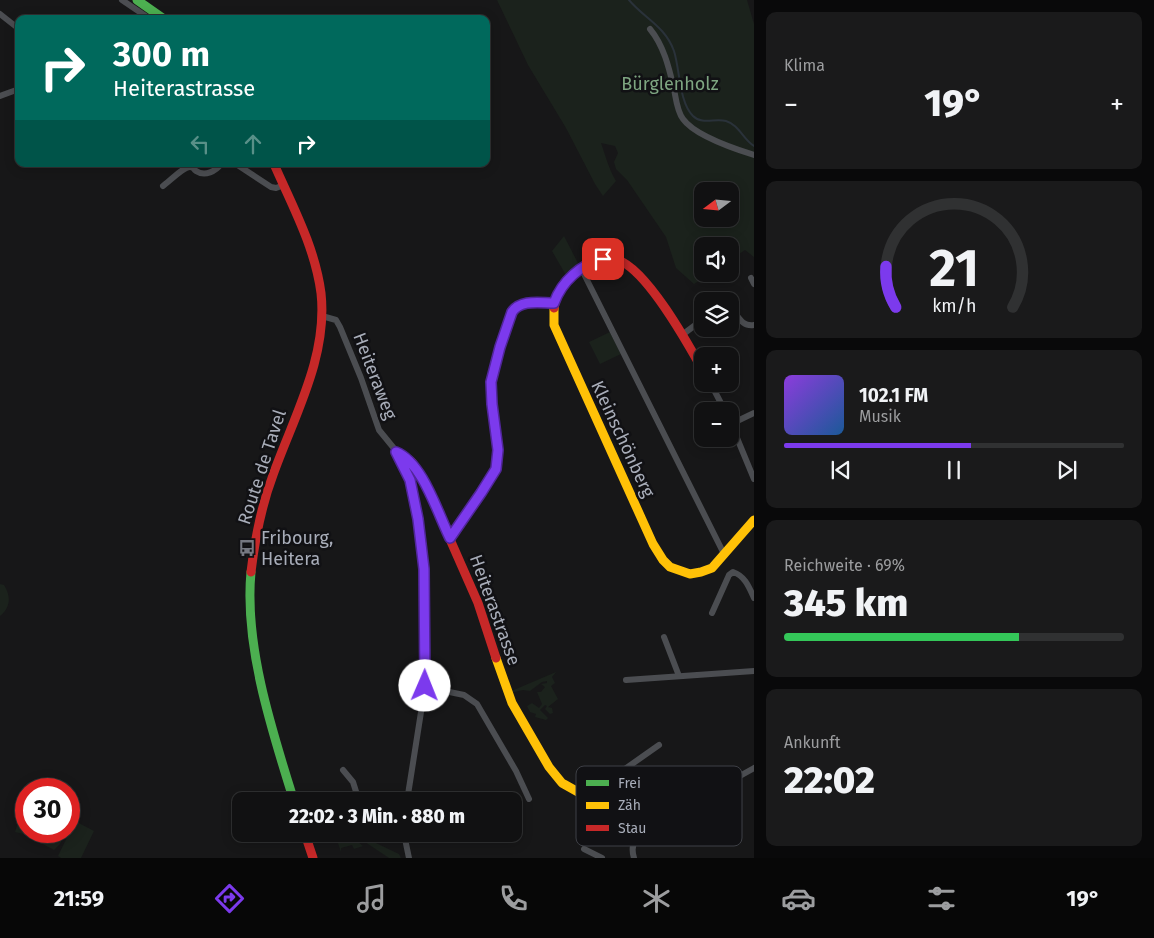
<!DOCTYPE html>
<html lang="de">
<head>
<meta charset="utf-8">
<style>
	body { margin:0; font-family:"Fira Sans",sans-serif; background:#1a1a1b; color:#f1f3f6; height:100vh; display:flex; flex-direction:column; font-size:19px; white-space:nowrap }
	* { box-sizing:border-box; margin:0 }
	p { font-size:16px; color:#9c9d9f }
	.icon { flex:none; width:28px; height:28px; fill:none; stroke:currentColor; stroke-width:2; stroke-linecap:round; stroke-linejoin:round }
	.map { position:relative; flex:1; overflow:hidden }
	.side { display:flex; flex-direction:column; gap:12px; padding:12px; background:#09090a; width:400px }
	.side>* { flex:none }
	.top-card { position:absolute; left:15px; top:15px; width:475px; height:152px; border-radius:10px; box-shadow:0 2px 12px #0003,0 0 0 1px #303132; background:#00695c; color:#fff; overflow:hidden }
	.needle { width:32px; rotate:254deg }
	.fabs { position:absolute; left:694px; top:182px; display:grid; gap:10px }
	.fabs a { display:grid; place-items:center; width:45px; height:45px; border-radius:10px; background:#111112; box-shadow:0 2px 12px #0003,0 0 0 1px #303132; font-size:25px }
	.speed { position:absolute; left:15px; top:778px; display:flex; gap:10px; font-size:25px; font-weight:700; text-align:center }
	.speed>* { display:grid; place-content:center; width:65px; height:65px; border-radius:50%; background:#111112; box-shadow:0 2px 12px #0003,0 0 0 1px #303132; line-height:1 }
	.speed .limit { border:8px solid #d22; background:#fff; color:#111 }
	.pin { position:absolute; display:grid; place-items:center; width:42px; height:42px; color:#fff; margin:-21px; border-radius:10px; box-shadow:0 2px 8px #0006 }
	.me { position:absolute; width:55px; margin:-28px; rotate:1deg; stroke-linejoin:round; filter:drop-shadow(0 0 4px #0008) }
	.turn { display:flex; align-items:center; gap:18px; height:105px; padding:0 15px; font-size:22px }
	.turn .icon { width:65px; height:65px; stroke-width:2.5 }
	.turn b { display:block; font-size:35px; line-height:42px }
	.lanes { display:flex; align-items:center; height:48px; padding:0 15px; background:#0003; justify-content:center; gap:25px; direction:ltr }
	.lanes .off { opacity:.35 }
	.big { font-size:38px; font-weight:800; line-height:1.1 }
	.side .tile { flex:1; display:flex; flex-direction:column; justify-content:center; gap:8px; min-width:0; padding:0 18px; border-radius:10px; background:#1a1a1b }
	.side .dial { align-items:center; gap:0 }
	.dial svg { height:130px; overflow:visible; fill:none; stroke:#303132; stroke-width:7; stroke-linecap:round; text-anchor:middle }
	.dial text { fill:#f1f3f6; stroke:none }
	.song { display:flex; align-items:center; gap:15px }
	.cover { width:60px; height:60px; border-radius:8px; background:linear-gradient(135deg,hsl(270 70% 55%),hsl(210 70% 35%)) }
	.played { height:5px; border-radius:2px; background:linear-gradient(90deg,#7c3aed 55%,#303132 55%) }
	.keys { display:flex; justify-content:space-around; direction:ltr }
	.heat { display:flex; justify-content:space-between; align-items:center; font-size:28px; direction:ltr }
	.charge { height:8px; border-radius:4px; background:linear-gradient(90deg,#34c759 69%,#303132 0) }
	.trip { position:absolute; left:232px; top:792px; width:290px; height:50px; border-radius:10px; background:#111112; box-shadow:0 2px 12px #0003,0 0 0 1px #303132; font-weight:800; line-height:50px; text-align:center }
	.dock { display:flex; height:80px; justify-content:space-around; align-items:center; background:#070707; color:#9c9d9f }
	.dock .icon { width:35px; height:35px }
	.dock .active { color:#7c3aed }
	.dock b { font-size:22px; color:#f1f3f6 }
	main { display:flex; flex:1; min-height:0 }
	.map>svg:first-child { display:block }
	.green { fill:#1b221c; fill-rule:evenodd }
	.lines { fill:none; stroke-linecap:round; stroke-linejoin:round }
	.stream { stroke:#2a323a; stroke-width:2 }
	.street { stroke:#4b4d51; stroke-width:6 }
	.fast { stroke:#4caf50; stroke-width:9 }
	.slow { stroke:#ffc107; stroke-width:9 }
	.jam { stroke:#c62828; stroke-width:9 }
	.route-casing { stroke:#51269a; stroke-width:12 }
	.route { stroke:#7c3aed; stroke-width:9 }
	.labels { text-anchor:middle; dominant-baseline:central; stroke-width:5; stroke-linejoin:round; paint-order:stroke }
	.park-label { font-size:18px; fill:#7ea581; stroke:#111114 }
	.street-label { font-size:18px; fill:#a8adb9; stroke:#111114 }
	.poi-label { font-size:18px; fill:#a8adb9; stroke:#111114; text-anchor:start }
	.key { fill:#111114; stroke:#3e4046; stroke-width:1 }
	.key-label { font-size:14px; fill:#a8adb9 }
</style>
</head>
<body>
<main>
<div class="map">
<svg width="754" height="858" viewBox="0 0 754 858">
	<rect width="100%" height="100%" fill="#171718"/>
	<path class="green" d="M497,0H747L754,24V257L745,250L730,260V246H702V274H709L694,284L676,268L666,237L627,180L616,169L614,162L618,153L615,146L601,143C606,157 608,167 616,181L603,196L595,184L566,128L528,65ZM702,191H730V219H702Z
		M564,236L579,265L567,277L552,251Z
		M610,332L621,354L600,364L589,342Z
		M0,584L4,585C11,596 11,607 0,616Z
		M556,672L552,677L555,683L551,686L558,699L548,707L552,708L553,713L550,714L545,709L547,706L545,705L540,710L548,718L546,720L535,717L536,714L530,712L527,706L532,703L539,708L542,704L537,692H541L545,687L541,684L547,683V681L542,682L530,691L523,690L510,693L509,692Z
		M26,796V831H66L60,844L54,850L41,843L36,837L15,832Z
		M75,821L94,831L81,858H61L58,856Z
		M335,834H348L363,846L354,849L352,845L341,848V852Z
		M353,834H357L399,854L401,858H389Z"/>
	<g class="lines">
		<path class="stream" d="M629,0C644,18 665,26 674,51C680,70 679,102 693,116C702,125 715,118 726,121C739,125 743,139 754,146"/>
		<path class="street" d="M122,0L150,19
			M0,14L19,29
			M650,29C664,46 669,68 674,89C676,99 677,111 683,119C695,136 735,149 754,155
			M0,96L19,89
			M236,164L271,187L276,188L284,185
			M163,186C169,182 183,167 190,167C194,167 193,169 196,171C205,177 216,171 221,164
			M581,268L724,554
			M751,278L754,284
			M730,307C738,315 741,327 754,325
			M322,316L336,320L340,327L361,378L379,430L397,452L405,468L413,493L418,519L424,569L426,689
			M682,335L702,320
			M711,384L725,411
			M730,421L754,479
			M731,424L754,413
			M449,537L481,493L496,469L498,450L492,404L491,381L500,347L512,312C520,299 540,303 554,303
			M712,613L729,575L733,572C745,576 749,587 754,598
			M664,637L679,676
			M626,680L754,671
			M659,745L605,783L629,824L634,825L660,812L669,799L677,800L684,808
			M343,770L353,782L359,801
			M407,801L424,693L426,689L430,688L464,695L477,704L516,771L529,799
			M404,834L409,858
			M584,849L602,858
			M634,858C629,842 638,835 650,826L754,768"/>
		<path class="fast" d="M137,0L164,19
			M251,572C244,645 272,731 294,801"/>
		<path class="slow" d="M554,308V325L653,544L663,560L670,567L690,574L701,572L712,568L754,520
			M496,658L512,703L549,767L562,783L578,792L584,788L586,781L582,777"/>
		<path class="jam" d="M554,308C557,291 569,278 582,268C592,261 606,256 618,260C647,270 687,342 702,369
			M397,452L412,462L427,487L478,603L496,658
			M251,572C255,538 261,507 273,475C294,416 328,357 321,293C315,247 292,205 274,164
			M305,834L313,858"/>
	</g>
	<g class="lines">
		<g class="route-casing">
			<path id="route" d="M425,686L424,569L418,519L410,480L396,452C423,463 437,512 450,538L481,493L496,469L498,450L492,404L491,382L500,347L512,312C521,299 540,303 554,303C562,281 581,264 603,259"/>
		</g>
		<use href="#route" class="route"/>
	</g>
	<defs>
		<g id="bus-bare" transform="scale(1.35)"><path d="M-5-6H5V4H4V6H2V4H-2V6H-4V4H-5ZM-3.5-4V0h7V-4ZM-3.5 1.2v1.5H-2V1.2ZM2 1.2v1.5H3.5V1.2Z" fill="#757881" stroke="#111114" stroke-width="2.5" paint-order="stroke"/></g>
	</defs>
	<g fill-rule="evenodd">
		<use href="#bus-bare" x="247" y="548"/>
	</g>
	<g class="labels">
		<g class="park-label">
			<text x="670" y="84">Bürglenholz</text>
		</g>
		<g class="street-label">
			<text transform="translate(375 376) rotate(69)">Heiteraweg</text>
			<text transform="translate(623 439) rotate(65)">Kleinschönberg</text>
			<text transform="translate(262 467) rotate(-72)">Route de Tavel</text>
			<text transform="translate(495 610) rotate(70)">Heiterastrasse</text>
		</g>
		<g class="poi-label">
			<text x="261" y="538">Fribourg,<tspan x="261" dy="21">Heitera</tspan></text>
		</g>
	</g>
	<rect x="576" y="766" width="166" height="80" rx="8" class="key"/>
	<rect x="586" y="780" width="23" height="6" fill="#4caf50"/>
	<rect x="586" y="802" width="23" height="7" fill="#ffc107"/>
	<rect x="586" y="825" width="23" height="6" fill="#c62828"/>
	<g class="key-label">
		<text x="618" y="788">Frei</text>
		<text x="618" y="810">Zäh</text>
		<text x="618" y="833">Stau</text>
	</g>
</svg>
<div class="fabs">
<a><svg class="needle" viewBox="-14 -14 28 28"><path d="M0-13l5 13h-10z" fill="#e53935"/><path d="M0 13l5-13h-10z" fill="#9c9d9f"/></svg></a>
<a><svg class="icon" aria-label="sound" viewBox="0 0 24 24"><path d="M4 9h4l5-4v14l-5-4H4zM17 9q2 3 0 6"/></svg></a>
<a><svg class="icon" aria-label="layers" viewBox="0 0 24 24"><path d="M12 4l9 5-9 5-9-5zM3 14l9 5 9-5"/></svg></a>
<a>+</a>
<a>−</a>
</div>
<div class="speed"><div class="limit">30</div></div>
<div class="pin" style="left:603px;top:259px;background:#d93025"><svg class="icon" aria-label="arrive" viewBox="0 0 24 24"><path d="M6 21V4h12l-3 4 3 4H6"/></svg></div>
<svg class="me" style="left:425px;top:686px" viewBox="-20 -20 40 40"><circle r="19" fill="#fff"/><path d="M0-13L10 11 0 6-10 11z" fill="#7c3aed"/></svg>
<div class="trip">22:02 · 3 Min. · 880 m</div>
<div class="top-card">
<div class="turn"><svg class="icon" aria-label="right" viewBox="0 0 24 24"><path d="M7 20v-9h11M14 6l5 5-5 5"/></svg><div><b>300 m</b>Heiterastrasse</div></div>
<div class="lanes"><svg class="icon off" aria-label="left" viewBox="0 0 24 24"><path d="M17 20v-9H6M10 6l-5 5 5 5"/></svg><svg class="icon off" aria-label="ahead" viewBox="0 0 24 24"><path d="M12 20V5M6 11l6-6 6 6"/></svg><svg class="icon" aria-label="right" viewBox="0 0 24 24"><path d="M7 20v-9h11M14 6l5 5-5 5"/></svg></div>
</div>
</div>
<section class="side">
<div class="tile"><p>Klima</p>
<div class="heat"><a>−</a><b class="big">19°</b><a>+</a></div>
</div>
<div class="tile dial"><svg viewBox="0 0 100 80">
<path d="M14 69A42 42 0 1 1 86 69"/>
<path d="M14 69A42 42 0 0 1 8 44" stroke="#7c3aed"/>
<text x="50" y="56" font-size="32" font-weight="700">21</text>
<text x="50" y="72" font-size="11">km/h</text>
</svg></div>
<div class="tile">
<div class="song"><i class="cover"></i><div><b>102.1 FM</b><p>Musik</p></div></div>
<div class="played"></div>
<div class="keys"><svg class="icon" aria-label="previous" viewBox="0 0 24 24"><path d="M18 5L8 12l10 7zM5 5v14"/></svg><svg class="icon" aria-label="pause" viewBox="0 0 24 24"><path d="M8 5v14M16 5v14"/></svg><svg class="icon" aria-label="next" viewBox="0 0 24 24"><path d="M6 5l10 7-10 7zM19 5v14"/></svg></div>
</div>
<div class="tile"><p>Reichweite · 69%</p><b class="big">345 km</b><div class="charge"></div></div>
<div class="tile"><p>Ankunft</p><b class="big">22:02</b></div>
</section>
</main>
<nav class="dock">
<b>21:59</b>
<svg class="icon active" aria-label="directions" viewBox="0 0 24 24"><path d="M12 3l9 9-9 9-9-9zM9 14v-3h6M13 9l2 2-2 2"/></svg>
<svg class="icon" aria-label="music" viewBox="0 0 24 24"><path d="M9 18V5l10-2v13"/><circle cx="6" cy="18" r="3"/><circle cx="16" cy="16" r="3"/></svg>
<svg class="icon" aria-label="phone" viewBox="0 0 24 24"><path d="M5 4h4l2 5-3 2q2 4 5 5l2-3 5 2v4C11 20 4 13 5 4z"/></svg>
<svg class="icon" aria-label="climate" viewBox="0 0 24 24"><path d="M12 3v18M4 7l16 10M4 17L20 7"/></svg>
<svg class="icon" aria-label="car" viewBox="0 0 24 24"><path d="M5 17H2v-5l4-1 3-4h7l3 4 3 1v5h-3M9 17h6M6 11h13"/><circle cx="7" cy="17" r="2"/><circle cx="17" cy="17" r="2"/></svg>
<svg class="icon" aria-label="filters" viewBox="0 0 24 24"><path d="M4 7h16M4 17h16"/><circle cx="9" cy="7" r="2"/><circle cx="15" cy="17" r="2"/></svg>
<b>19°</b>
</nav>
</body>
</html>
